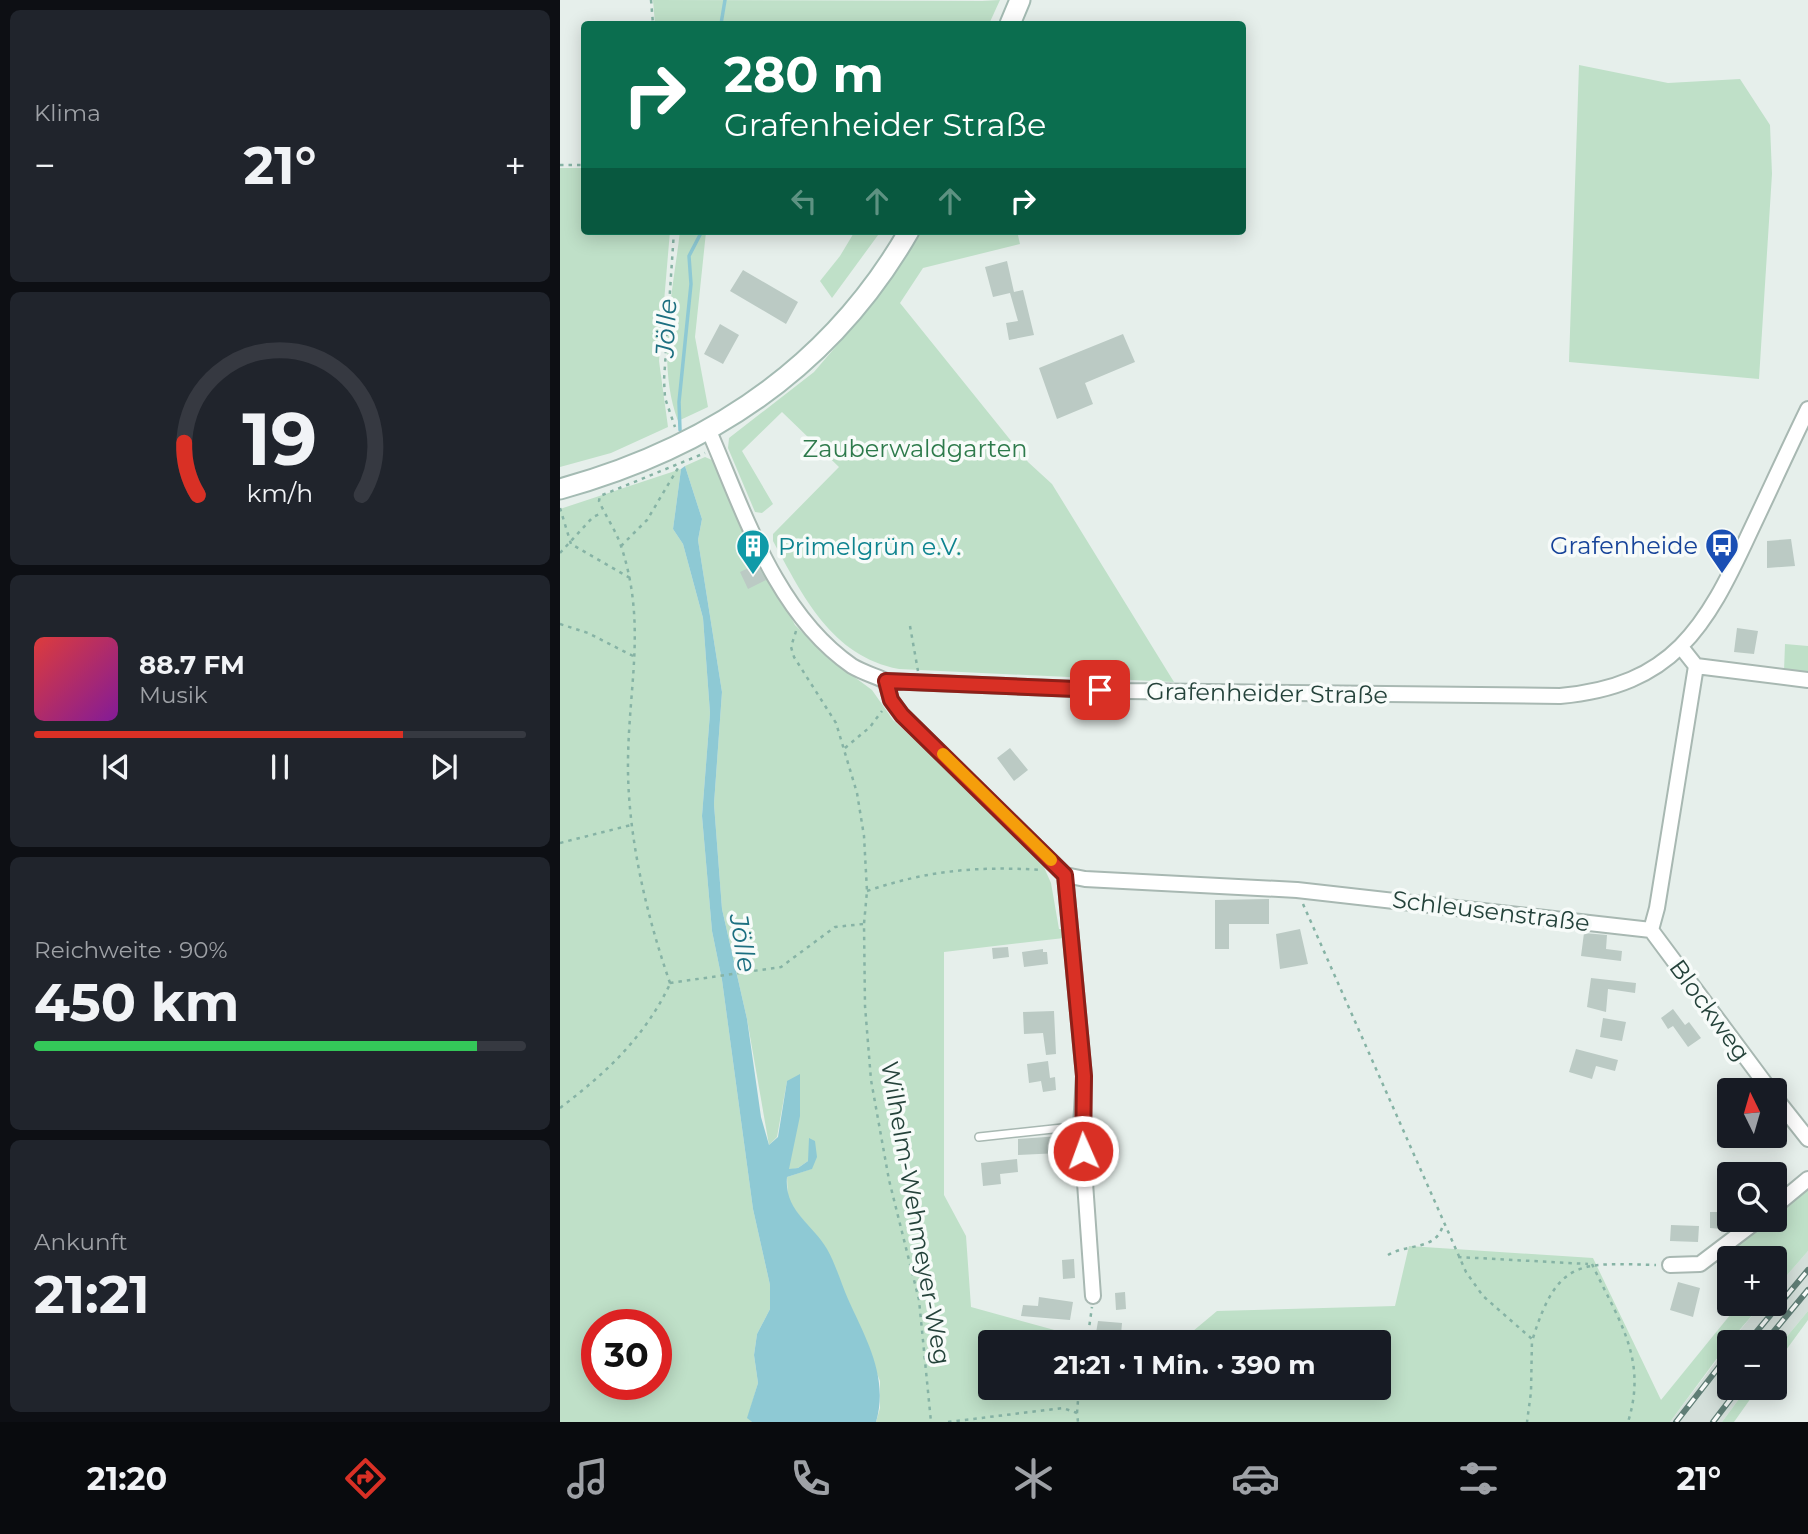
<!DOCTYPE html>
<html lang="de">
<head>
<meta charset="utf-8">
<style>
	body { margin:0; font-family:Montserrat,sans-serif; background:#20242c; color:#f1f3f6; height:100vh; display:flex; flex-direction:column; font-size:26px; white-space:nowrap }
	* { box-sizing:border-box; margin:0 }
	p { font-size:23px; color:#9ea1a6 }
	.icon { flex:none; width:38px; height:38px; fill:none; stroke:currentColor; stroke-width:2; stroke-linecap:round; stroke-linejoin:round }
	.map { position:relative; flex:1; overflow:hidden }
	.side { display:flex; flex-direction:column; gap:10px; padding:10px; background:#0d0f14; width:560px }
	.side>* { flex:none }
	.banner { position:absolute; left:21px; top:21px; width:665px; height:214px; border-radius:7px; box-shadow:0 4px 18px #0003; background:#0b6e4f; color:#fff; overflow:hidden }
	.needle { width:46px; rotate:355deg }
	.controls { position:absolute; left:1157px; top:1078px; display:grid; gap:14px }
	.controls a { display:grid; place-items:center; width:70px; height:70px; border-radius:7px; background:#171b24; box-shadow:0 4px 18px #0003; font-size:35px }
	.speed { position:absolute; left:21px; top:1309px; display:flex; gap:14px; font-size:35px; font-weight:700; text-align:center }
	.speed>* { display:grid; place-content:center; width:91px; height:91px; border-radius:50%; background:#171b24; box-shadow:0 4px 18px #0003; line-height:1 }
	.speed .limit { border:10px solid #d22; background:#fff; color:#111 }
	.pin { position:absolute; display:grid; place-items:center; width:60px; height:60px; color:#fff; margin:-30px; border-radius:14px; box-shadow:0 4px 10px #0006 }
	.me { position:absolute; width:77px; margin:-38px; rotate:358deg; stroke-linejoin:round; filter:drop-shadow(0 0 5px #0008) }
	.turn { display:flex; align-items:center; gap:24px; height:147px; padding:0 28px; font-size:32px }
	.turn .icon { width:91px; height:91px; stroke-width:2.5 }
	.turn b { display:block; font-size:49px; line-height:60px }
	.lanes { display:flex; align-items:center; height:66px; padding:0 28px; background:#0003; justify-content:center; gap:35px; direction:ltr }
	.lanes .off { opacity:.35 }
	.big { font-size:52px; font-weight:700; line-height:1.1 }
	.side .widget { flex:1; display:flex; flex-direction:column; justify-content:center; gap:10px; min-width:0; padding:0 24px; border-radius:10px; background:#20242c }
	.side .dial { align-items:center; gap:0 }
	.dial svg { height:182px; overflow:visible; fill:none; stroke:#363941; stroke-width:7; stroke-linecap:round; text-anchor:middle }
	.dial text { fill:#f1f3f6; stroke:none }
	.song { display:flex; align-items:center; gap:21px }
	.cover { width:84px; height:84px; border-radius:10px; background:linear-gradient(135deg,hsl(0 70% 55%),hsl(290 70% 35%)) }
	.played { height:7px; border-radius:4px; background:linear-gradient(90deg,#d93025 75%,#363941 75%) }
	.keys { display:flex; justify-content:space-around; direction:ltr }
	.heat { display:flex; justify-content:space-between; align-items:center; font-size:38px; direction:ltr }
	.charge { height:10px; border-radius:5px; background:linear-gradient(90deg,#34c759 90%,#363941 0) }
	.trip { position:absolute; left:418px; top:1330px; width:413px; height:70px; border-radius:7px; background:#171b24; box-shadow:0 4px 18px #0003; font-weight:700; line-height:70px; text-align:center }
	.dock { display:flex; height:112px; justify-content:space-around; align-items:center; background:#090b0e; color:#9ea1a6 }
	.dock .icon { width:49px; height:49px }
	.dock .on { color:#d93025 }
	.dock b { font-size:32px; color:#f1f3f6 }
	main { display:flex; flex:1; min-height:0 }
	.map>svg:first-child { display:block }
	.built { fill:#d4dfda }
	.green { fill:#bfe0c8; fill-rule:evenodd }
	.water { fill:#8ec9d4 }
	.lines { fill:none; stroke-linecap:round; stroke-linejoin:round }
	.stream { stroke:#8ec9d4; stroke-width:3.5 }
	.building { fill:#bbcac4 }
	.lane-casing { stroke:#a8b8b2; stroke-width:10 }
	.street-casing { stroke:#a8b8b2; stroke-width:18 }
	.secondary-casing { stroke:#a4bbb3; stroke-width:23 }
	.path { stroke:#86b3a5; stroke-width:2.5; stroke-dasharray:3.5 5; stroke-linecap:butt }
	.lane { stroke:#fff; stroke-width:7 }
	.street { stroke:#fff; stroke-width:14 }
	.secondary { stroke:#fff; stroke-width:19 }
	.rail-casing { stroke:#5f7d75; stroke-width:6 }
	.rail { stroke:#f7fbf9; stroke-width:3.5; stroke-dasharray:10; stroke-linecap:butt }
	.route-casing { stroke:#8d1f18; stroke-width:18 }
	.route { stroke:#d93025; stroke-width:12 }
	.slow { stroke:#f59e0b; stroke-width:12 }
	.labels { text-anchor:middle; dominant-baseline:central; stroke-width:7; stroke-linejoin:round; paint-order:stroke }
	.park-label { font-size:24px; fill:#2d7a4b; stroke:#f7fbf9 }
	.transit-label { font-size:24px; fill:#164399; stroke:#f7fbf9; text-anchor:end }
	.culture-label { font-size:24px; fill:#0d838f; stroke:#f7fbf9; text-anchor:start }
	.street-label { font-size:24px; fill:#24423a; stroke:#f7fbf9 }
	.water-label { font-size:26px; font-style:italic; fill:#1c6f80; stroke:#f7fbf9 }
</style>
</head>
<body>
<main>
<section class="side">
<div class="widget"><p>Klima</p>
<div class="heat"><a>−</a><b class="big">21°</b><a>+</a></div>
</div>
<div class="widget dial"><svg viewBox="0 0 100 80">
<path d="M14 69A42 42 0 1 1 86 69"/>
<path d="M14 69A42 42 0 0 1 8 46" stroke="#d93025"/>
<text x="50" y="56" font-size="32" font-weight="700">19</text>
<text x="50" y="72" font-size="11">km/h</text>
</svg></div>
<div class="widget">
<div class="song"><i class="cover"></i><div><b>88.7 FM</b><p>Musik</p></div></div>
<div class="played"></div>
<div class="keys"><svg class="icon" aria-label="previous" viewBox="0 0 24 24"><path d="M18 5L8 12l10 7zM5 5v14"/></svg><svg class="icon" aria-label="pause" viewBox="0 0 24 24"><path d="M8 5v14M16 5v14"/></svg><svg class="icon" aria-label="next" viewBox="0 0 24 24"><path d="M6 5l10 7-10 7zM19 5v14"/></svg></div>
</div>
<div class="widget"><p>Reichweite · 90%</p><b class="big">450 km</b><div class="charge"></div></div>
<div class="widget"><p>Ankunft</p><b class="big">21:21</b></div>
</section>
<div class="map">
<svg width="1248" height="1422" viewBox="0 0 1248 1422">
	<rect width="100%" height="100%" fill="#e6efeb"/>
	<path class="built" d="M1248,1251V1311L1215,1351L1214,1342H1170L1202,1304H1214L1215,1289Z
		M1169,1344V1388H1187L1162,1422H1110Z"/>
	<path class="green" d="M93,0L422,1L440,0L429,24H95Z
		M1019,65L1108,83L1180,79L1210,125L1212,174L1199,379L1009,362Z
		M0,168H24V231H110L99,361L108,427L51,453L0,467Z
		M120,231H166V233L146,232L135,337L148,407L118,421C96,362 113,292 120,231Z
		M295,231H321L272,298L260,281L280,256Z
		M361,231H457L460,244L363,268L340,303L468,462L492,484L614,682L339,669C271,656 243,596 213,541V534L279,467L222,412L182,451L213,504L202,513L195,512L168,448L169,438L254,372L308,309Z
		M145,457L152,460L235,625L270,659L312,690L333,720L426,806L483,865L491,883L499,929H503L504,938L384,952V1195L406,1236L411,1307L520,1337L620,1342H430V1388H819V1342H620L657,1311L835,1306L849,1246L1033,1258L1101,1400L1179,1304H1202L1169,1342L1110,1422H316L320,1408V1381L267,1250L228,1201L227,1177L251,1169L248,1161L238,1168L228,1170L232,1146L227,1081L217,1137L209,1145L187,1019L162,909L154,804L162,692L138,540L142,519L125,466Z
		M121,469L113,529L123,544L143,618L150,713L142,816L152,931L162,980L193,1209L210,1285V1309L197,1334L194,1355L198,1383L188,1417L192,1422H0V509ZM37,1325H96V1384H37Z
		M1225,644L1248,646V674L1224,671Z
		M1248,1189V1251L1215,1289L1214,1258H1169V1261L1161,1255L1207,1220H1214L1215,1215Z
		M1248,1311V1320L1215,1365V1351Z
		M1187,1388H1198L1174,1422H1162Z"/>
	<path class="water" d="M125,466L142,519L138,540L162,692L154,804L162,909L187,1019L201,1117L209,1145L218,1137L227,1081L240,1074V1116L229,1169L238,1168L248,1161L249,1138L255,1141L257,1157L252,1169L227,1177C224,1211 252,1223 267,1249C276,1265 281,1283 288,1299C306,1339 329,1377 316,1422H192L187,1418L198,1383L194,1355L197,1334L210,1309V1285L193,1209L162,980L152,931L142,816L150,713L143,618L123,544L113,529L121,469Z"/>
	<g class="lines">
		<path class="stream" d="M161,24L165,0
			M120,430L119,402L131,284L129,256L142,231"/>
	</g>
	<path class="building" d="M447,261L454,292L463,290L474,335L449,340L446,323L458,321L450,293L433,297L425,267Z
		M183,270L238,302L226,324L170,291Z
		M160,324L179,335L163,364L144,354Z
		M563,334L575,362L525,383L533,404L497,419L479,368Z
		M1231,539L1235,566L1207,568V541Z
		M197,564L206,580L188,589L180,572Z
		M1177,628L1198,631L1194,654L1174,652Z
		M450,748L468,770L454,781L437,758Z
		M709,899V924H669V949H655V900Z
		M740,929L748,964L720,969L716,934Z
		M1024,933L1047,935L1046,949L1062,951L1061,961L1021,956Z
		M448,947L449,957L433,959L432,948Z
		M483,949V952H487L488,964L464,967L462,952Z
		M1031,978L1076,983L1075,993L1048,989L1046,1012L1027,1007Z
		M1113,1009L1125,1025L1129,1022L1141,1038L1128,1047L1113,1026L1108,1029L1101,1018Z
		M494,1011L496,1054L486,1055L483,1033L464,1034L463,1012Z
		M1043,1018L1066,1022L1062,1041L1040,1037Z
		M1016,1049L1058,1060L1055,1071L1036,1066L1032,1079L1009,1072Z
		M488,1061L490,1078L495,1077L496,1090L483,1092L481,1081L469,1083L467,1064Z
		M500,1136V1153L458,1155V1139Z
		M457,1159L458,1172L440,1174L441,1184L423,1186L421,1163Z
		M1150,1212H1162V1229L1150,1228Z
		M1111,1225L1139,1226L1138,1242L1110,1241Z
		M514,1259L515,1278L503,1279L502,1260Z
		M1118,1282L1140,1288L1133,1317L1110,1310Z
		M565,1292L566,1309L556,1310L555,1293Z
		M479,1297L513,1302L510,1320L461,1316L463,1305L478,1306Z
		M538,1321L562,1323L561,1335L536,1333Z"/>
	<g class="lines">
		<g class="lane-casing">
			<path id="lane" d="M419,1137L521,1126"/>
		</g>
		<g class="street-casing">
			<path id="street" d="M149,431C184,512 216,614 292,666C302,672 315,676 326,681L565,691L1000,696C1113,686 1146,627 1189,534C1209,492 1228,450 1248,409
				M1121,647L1136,666L1248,680
				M326,681L331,700L342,715L505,875L525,879L737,890L1091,930
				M505,875L524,1076L521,1126L533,1296
				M1091,930L1097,908L1136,666
				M1091,930L1210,1090
				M1214,1096L1248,1139
				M1214,1207L1248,1179
				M1110,1265L1140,1264L1198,1220"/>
		</g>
		<g class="secondary-casing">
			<path id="secondary" d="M450,24L460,0
				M0,489C149,448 271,367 349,231"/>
		</g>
		<path class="path" d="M91,0L93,24
			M0,165H24
			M114,231L104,380L105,398L115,427
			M0,508L11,544L70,578
			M61,546L87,520L118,468
			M0,553L33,517L42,513
			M0,624L28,633L77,658
			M350,626L358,671
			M236,631L231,647L234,657L276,723L297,793L304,836L307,891L304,924L305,1006L311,1080L329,1180L359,1300L371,1422
			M285,748L310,727L322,711
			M0,843L71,825
			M307,891C369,870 418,866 483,870
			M743,904L906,1272L923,1296L972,1339L971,1392L967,1422
			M110,983C86,914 67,833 68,760C69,684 86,624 62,549C57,532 46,517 39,501L40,496L145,453
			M110,983L221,967L275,927L303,924
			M0,1108C46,1073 84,1038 110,984
			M828,1255C848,1243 876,1251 883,1225
			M898,1257L1028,1264
			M1032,1264C1058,1320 1088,1358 1068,1422
			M973,1338C998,1258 1021,1263 1096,1265
			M527,1342L532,1307
			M517,1413L519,1388
			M388,1422L503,1408L517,1413L518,1422"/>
		<use href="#lane" class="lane"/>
		<use href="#street" class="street"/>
		<use href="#secondary" class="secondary"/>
		<g class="rail-casing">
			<path id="rail" d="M1188,1342L1248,1270
				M1205,1342L1248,1290
				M1116,1422L1169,1354
				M1153,1422L1179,1388"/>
		</g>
		<use href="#rail" class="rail"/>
	</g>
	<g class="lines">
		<g class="route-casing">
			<path id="route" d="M523,1151L524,1076L505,875L342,715L331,700L326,681L540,690"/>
		</g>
		<use href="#route" class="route"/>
		<path class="slow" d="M383,754L491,860"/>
	</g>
	<defs>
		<g id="bus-pin" transform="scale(1.75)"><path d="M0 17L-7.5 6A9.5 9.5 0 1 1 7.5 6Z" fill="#1a4fb4" stroke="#f7fbf9"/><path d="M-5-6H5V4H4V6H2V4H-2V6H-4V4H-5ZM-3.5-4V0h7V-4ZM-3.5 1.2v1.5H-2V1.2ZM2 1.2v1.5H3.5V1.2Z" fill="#fff"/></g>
		<g id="building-pin" transform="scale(1.75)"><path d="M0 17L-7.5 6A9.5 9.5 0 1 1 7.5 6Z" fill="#0f9aa8" stroke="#f7fbf9"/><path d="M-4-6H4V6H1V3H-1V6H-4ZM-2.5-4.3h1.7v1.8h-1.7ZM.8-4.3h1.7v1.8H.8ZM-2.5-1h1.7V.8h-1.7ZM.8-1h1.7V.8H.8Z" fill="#fff"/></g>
	</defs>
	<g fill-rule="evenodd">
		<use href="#bus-pin" x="1162" y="545"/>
		<use href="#building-pin" x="193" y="546"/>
	</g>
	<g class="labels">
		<g class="park-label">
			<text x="355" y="448">Zauberwaldgarten</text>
		</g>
		<g class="transit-label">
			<text x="1138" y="545">Grafenheide</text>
		</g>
		<g class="culture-label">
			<text x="218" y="546">Primelgrün e.V.</text>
		</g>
		<g class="street-label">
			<text transform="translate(707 693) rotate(1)">Grafenheider Straße</text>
			<text transform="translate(931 911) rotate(7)">Schleusenstraße</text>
			<text transform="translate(1150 1010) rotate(54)">Blockweg</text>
			<text transform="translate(356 1213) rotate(80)">Wilhelm-Wehmeyer-Weg</text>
		</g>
		<g class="water-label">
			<text transform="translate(106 328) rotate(-87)">Jölle</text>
			<text transform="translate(183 943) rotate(81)">Jölle</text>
		</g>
	</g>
</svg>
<div class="controls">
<a><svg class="needle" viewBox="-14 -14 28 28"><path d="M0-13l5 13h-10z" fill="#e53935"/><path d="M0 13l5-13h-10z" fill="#9ea1a6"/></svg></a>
<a><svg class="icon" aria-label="search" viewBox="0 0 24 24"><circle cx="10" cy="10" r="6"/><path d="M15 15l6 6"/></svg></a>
<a>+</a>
<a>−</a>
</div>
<div class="speed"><div class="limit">30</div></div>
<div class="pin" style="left:540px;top:690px;background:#d93025"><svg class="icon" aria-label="arrive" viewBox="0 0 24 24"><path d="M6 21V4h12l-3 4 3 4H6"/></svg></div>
<svg class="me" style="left:523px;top:1151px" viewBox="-20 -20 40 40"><circle r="17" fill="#d93025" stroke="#fff" stroke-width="3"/><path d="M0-11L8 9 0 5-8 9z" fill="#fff"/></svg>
<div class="trip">21:21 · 1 Min. · 390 m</div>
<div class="banner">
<div class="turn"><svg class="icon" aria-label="right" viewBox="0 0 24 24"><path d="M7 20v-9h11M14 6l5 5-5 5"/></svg><div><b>280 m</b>Grafenheider Straße</div></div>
<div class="lanes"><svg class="icon off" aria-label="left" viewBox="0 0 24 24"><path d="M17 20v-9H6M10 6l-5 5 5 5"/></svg><svg class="icon off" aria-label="ahead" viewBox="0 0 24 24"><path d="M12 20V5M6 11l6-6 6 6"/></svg><svg class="icon off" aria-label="ahead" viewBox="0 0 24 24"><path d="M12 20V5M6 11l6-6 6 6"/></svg><svg class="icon" aria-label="right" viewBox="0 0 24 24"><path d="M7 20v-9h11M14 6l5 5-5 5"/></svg></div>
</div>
</div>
</main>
<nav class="dock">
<b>21:20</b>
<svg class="icon on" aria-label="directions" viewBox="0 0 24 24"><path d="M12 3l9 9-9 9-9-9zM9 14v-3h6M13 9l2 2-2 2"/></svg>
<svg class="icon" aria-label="music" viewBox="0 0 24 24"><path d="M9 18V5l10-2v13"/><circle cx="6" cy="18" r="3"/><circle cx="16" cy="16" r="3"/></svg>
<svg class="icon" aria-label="phone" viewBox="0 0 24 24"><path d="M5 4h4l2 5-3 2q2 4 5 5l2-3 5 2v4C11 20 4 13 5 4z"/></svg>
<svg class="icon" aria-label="climate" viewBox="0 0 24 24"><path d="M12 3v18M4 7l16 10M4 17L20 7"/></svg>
<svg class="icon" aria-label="car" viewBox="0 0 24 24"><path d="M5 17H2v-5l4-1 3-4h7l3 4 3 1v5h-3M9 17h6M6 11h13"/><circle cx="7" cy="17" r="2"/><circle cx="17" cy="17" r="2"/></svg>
<svg class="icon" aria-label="filters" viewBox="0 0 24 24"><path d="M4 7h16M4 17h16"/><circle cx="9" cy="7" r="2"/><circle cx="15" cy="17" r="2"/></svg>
<b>21°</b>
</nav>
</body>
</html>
